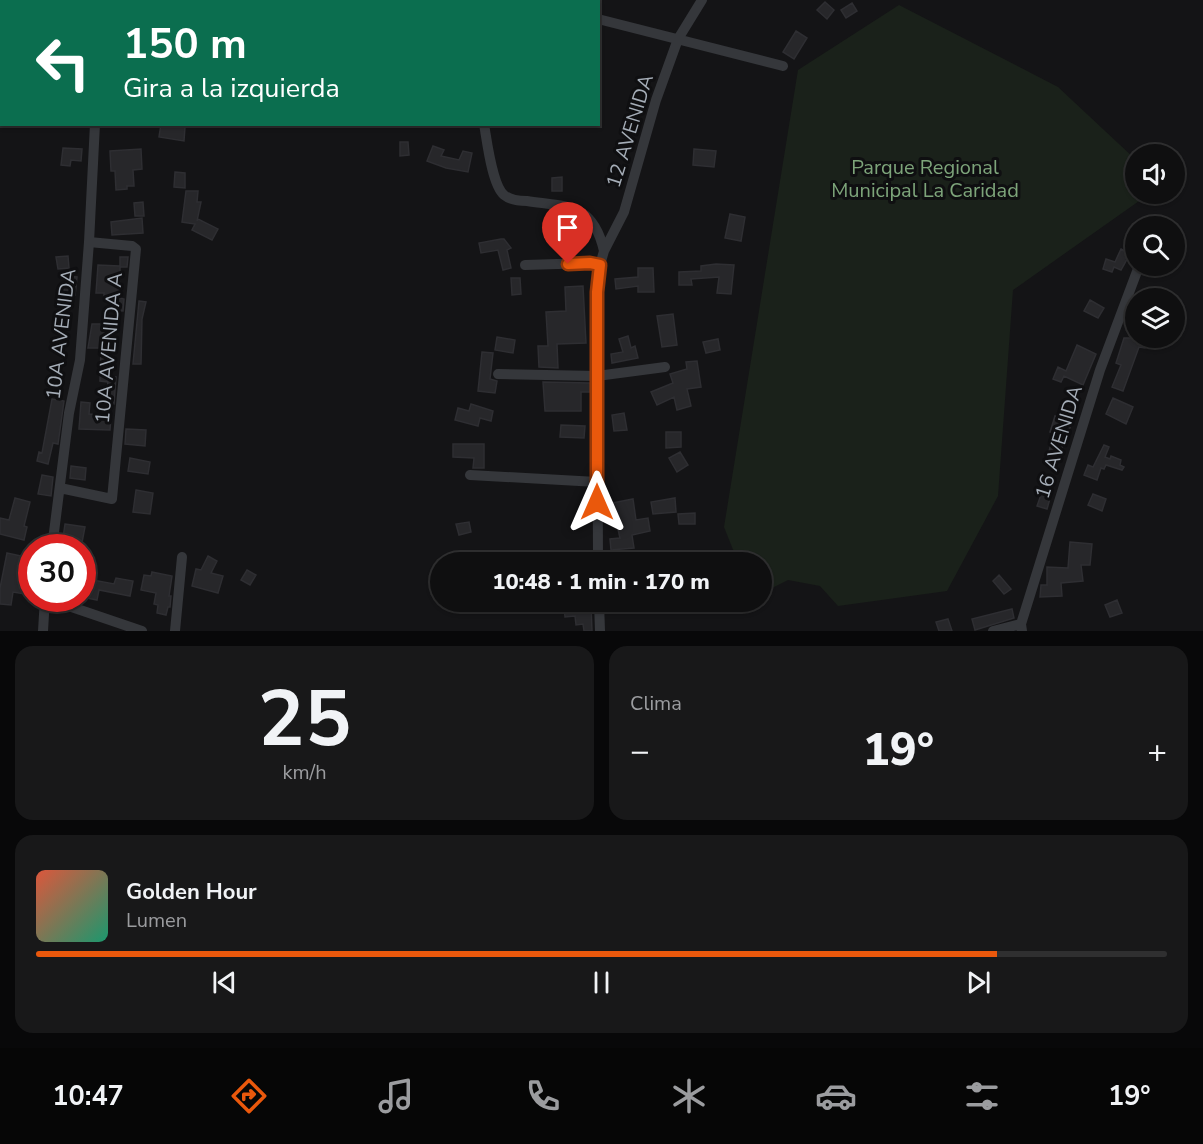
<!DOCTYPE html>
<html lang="es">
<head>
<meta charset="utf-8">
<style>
	body { margin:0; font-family:"Nunito Sans",sans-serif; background:#181819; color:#f1f3f6; height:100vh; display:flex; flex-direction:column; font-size:22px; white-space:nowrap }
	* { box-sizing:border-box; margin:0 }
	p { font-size:20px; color:#9b9c9f }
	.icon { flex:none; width:33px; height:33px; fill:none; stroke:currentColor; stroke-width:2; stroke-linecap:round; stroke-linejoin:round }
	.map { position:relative; height:631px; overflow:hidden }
	.sheet { display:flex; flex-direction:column; gap:15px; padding:15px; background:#080809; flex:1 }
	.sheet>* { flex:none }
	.hud { position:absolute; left:0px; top:0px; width:600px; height:126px; box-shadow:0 2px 4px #0004,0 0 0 2px #2f2f30; background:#0b6e4f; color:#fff; overflow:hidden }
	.buttons { position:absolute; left:1125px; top:144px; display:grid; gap:12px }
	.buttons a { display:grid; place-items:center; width:60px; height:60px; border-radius:50%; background:#0f0f10; box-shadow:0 2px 4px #0004,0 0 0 2px #2f2f30; font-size:30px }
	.speed { position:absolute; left:18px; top:534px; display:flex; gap:12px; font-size:30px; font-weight:700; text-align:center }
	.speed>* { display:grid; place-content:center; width:78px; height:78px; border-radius:50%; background:#0f0f10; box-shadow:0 2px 4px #0004,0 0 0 2px #2f2f30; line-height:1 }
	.speed .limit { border:9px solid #d22; background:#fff; color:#111 }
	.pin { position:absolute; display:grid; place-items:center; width:51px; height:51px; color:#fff; margin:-62px -26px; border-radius:50% 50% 50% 0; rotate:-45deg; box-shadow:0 0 6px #0007 }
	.pin .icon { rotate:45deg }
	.me { position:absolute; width:66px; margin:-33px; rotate:0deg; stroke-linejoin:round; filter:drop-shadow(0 0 4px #0008) }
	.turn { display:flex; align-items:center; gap:21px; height:126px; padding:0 24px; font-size:27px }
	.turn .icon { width:78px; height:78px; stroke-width:2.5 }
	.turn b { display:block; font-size:42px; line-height:51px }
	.big { font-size:45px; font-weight:800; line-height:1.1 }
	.sheet .tile { flex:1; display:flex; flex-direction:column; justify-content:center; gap:9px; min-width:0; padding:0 21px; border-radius:18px; background:#181819 }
	.sheet .dial { align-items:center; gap:0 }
	.dial b { font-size:78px; line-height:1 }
	.song { display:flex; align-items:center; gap:18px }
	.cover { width:72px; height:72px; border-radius:9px; background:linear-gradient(135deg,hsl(10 70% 55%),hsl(160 70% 35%)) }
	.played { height:6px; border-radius:3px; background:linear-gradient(90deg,#ea580c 85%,#2f2f30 85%) }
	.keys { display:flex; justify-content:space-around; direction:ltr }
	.heat { display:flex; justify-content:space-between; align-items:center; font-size:33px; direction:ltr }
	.sheet .tiles { flex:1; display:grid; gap:15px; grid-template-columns:1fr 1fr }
	.tile:last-child { grid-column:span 2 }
	.trip { position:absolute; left:430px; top:552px; width:342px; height:60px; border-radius:30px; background:#0f0f10; box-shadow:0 2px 4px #0004,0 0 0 2px #2f2f30; font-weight:800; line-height:60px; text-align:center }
	.menu { display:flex; height:96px; justify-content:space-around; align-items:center; background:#060606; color:#9b9c9f }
	.menu .icon { width:42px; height:42px }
	.menu .current { color:#ea580c }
	.menu b { font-size:27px; color:#f1f3f6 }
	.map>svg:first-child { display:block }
	.green { fill:#1a211a }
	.building { fill:#27272a; stroke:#2e2e32; stroke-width:1.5 }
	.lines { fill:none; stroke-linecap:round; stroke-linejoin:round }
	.minor { stroke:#35373b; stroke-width:10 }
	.route-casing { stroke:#983908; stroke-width:15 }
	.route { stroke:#ea580c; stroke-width:10 }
	.labels { text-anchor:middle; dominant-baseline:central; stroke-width:6; stroke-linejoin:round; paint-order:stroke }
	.street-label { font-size:20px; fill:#a5adb7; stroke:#0f0f11 }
	.park-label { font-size:20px; fill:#7da47a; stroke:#0f0f11 }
</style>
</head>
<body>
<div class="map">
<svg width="1203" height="631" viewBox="0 0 1203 631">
	<rect width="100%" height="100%" fill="#141416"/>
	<path class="green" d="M899,5L1058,87L1135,159L1136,194H1149L1013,290L998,496L947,591L838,606L820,586L788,580L762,593V562H738L724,527L798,70Z"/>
	<path class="building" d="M825,2L834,10L827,19L817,10Z
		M852,3L857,11L846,18L841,10Z
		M796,31L807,38L794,59L783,52Z
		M161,124L185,127L184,141L159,137Z
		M400,142H408L409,155L400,156Z
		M433,146L444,150L441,156L459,160L463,151L472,153L468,172L446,168L427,161Z
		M63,148L82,149L81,161L71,160L70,166L61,165Z
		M141,149L142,169L133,170L134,186H127V189L116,190L115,171H111L110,151Z
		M694,149L716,151L714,167L693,165Z
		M175,172L185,173V188L174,187Z
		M562,177V191H552V178Z
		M186,191H198L197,202H201L197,221L198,219L218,229L212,240L192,230L195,224L182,222Z
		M143,202L144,216H135L134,203Z
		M730,214L745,217L741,241L725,238Z
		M142,218L143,233L112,235L111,222Z
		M501,239H504L511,248L507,250L511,268L503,270L498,250L481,253L479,243Z
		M1121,249L1130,254L1121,270L1114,267L1112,272L1103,269L1106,259L1115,262Z
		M68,256L69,268L58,269L56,257Z
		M120,257H128L127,267H120V298L124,299L123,311L111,310V299H104V293H96L98,265L120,266Z
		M716,264L734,265L731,294L717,293L719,277L691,279L692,285H679V272L701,271V266Z
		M638,268H653L654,292H638V286L616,289L615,279L638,277Z
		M64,276L77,277L75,295L64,293Z
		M511,278H520L521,294L512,295Z
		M583,286L586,343L557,344L558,368L539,367L538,346H548L546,312L566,311L565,287Z
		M1090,300L1104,308L1098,318L1084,311Z
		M139,301L146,302L142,319L141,364H133Z
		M673,314L677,345L662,347L657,316Z
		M92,324H104V329H108V340H115V350H109L107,382L100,381L101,348H88Z
		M628,336L631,348L635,346L638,358L612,363L611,354L623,352L619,339Z
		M497,337L515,340L513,353L495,350Z
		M1124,338H1147L1145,348L1139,347L1123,391L1112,387L1121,365L1116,363Z
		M718,339L720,350L706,353L703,342Z
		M1077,345L1096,354L1083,385L1064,376L1061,382L1053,379L1058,367L1066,371Z
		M482,352L493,353L490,379L497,381L495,393L478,391Z
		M697,361L701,387L687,389L691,406L677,410L674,397L657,405L651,392L673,383L670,374L687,369L686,362Z
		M108,376L116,377L114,404L107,403Z
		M543,382L590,383V392H581V411H545Z
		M1113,398L1133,407L1126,424L1106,414Z
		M52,399L64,401L58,444L53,443L48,464L37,461L39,452L42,453Z
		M81,402L90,403L89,414L111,416L110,430L79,429Z
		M471,404L493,411L491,421L480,418L478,426L455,420L458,408L469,411Z
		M624,413L627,430L614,431L612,415Z
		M1055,416L1072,421L1067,437L1065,436L1060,455L1049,452L1053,433L1050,432Z
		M561,425L585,426L584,438L560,437Z
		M126,429L146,430L145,446L125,444Z
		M666,432H681V447L666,448Z
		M453,444H484V468H473L474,458L453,457Z
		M1104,445L1109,447L1105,457L1110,459L1111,456L1121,460L1120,465L1124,467L1122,470L1106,465L1104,469L1101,468L1097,480L1084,475L1088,465L1093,467Z
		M680,452L688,465L677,472L669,458Z
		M130,458L150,462L148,474L128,471Z
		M71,466L86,468L85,480L70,478Z
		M42,475L53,477L51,496L38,494Z
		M136,490L153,493L150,514L133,512Z
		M1042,492L1051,495L1047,509L1037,506Z
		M1093,494L1106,499L1102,511L1088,505Z
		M15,498L30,502L24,526L27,527L24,540L0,534V518L9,520Z
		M675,498L676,512L653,514L651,502Z
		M633,499L636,520L648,518L650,531L632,535L634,548L611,550L610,539L620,538L612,503Z
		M695,513V524H679L678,514Z
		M469,522L471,532L459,535L456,524Z
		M65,524L85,527L81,548L62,545Z
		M1070,542L1092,544L1090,565H1081L1083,581L1061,583L1062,596L1040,597L1041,585H1047V567L1068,568Z
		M7,553L26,557L22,581L32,583V595L13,592L11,605L0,604V588Z
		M208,556L217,561L211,573L223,576L218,593L192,586L196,569L201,570Z
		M247,570L256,575L250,585L241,580Z
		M152,572L172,576L169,596H171L170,607H168L166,615L157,613L158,605L154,604L156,593L141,590L144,575L151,576Z
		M999,575L1011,589L1004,594L993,581Z
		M82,578L114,584L116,578L133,581L130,596L99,590L97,600L82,597Z
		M1117,600L1122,613L1110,617L1105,605Z
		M591,605L592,631H584L583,624L576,625L575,616L565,617L564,606Z
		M1012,609L1014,618L975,630L972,619Z
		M948,619L952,631H939L936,622Z"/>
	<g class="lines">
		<path class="minor" d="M85,0V2
			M456,0V2
			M525,0L531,2
			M598,19L783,66
			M484,124C487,141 492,185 504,195C510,200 519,201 527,201C568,207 593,203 604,251
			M525,265L590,263L600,265
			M498,374L597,376L665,367
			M470,475L597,482
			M60,488L112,499L136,249L132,246L89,242
			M52,548L69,413L80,360L89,242L95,124
			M598,562L597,292L600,265L604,251L624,212L656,100L678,39L702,0
			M45,598L142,631
			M599,602L600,631
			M43,631L45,598
			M175,631L182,557
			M993,631L1021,624
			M1022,631L1021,624L1100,370L1139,266"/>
	</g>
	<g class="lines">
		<g class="route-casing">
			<path id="route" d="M568,264L590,263L600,265L597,292V502"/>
		</g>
		<use href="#route" class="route"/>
	</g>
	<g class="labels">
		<g class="street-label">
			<text transform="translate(630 131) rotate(-73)">12 AVENIDA</text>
			<text transform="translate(61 334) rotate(-83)">10A AVENIDA</text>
			<text transform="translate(109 348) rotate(-85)">10A AVENIDA A</text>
			<text transform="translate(1059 442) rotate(-73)">16 AVENIDA</text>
		</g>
		<g class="park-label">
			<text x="925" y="167">Parque Regional<tspan x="925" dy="23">Municipal La Caridad</tspan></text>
		</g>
	</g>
</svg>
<div class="buttons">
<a><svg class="icon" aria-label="sound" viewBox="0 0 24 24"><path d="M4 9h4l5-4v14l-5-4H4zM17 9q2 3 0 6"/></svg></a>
<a><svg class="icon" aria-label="search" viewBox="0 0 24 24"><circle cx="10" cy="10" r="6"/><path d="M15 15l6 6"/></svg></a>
<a><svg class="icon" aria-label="layers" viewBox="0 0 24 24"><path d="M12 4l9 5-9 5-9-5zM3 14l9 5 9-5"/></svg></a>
</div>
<div class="speed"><div class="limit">30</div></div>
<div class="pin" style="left:568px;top:264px;background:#d93025"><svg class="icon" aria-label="arrive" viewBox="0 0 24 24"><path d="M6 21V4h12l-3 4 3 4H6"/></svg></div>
<svg class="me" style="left:597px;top:502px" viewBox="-20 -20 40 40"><path d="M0-17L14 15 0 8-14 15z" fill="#ea580c" stroke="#fff" stroke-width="4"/></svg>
<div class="trip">10:48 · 1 min · 170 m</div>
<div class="hud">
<div class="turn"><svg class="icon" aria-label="left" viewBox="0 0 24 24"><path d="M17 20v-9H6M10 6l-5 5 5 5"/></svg><div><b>150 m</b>Gira a la izquierda</div></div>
</div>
</div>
<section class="sheet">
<div class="tiles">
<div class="tile dial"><b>25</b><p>km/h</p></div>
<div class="tile"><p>Clima</p>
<div class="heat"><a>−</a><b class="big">19°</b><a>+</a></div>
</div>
<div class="tile">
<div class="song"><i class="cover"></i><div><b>Golden Hour</b><p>Lumen</p></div></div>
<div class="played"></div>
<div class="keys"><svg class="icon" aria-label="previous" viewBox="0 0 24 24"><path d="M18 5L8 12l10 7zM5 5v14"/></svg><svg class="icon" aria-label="pause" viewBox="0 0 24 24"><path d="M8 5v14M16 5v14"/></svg><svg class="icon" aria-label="next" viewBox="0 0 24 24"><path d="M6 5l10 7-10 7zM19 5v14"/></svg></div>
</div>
</div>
</section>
<nav class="menu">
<b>10:47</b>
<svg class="icon current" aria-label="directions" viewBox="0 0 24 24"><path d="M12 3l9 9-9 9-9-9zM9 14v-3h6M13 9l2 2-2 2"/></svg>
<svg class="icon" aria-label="music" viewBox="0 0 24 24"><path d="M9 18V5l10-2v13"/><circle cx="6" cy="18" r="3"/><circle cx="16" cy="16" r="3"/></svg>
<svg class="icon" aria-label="phone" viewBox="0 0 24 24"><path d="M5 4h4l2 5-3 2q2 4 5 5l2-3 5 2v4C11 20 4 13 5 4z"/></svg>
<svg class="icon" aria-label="climate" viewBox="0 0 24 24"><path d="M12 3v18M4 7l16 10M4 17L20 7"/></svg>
<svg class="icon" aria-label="car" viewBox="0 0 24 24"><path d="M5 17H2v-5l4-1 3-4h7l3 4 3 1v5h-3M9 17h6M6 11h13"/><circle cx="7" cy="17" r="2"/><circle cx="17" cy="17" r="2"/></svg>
<svg class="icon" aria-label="filters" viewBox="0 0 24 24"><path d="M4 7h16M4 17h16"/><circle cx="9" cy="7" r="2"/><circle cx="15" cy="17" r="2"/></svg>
<b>19°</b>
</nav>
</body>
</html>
